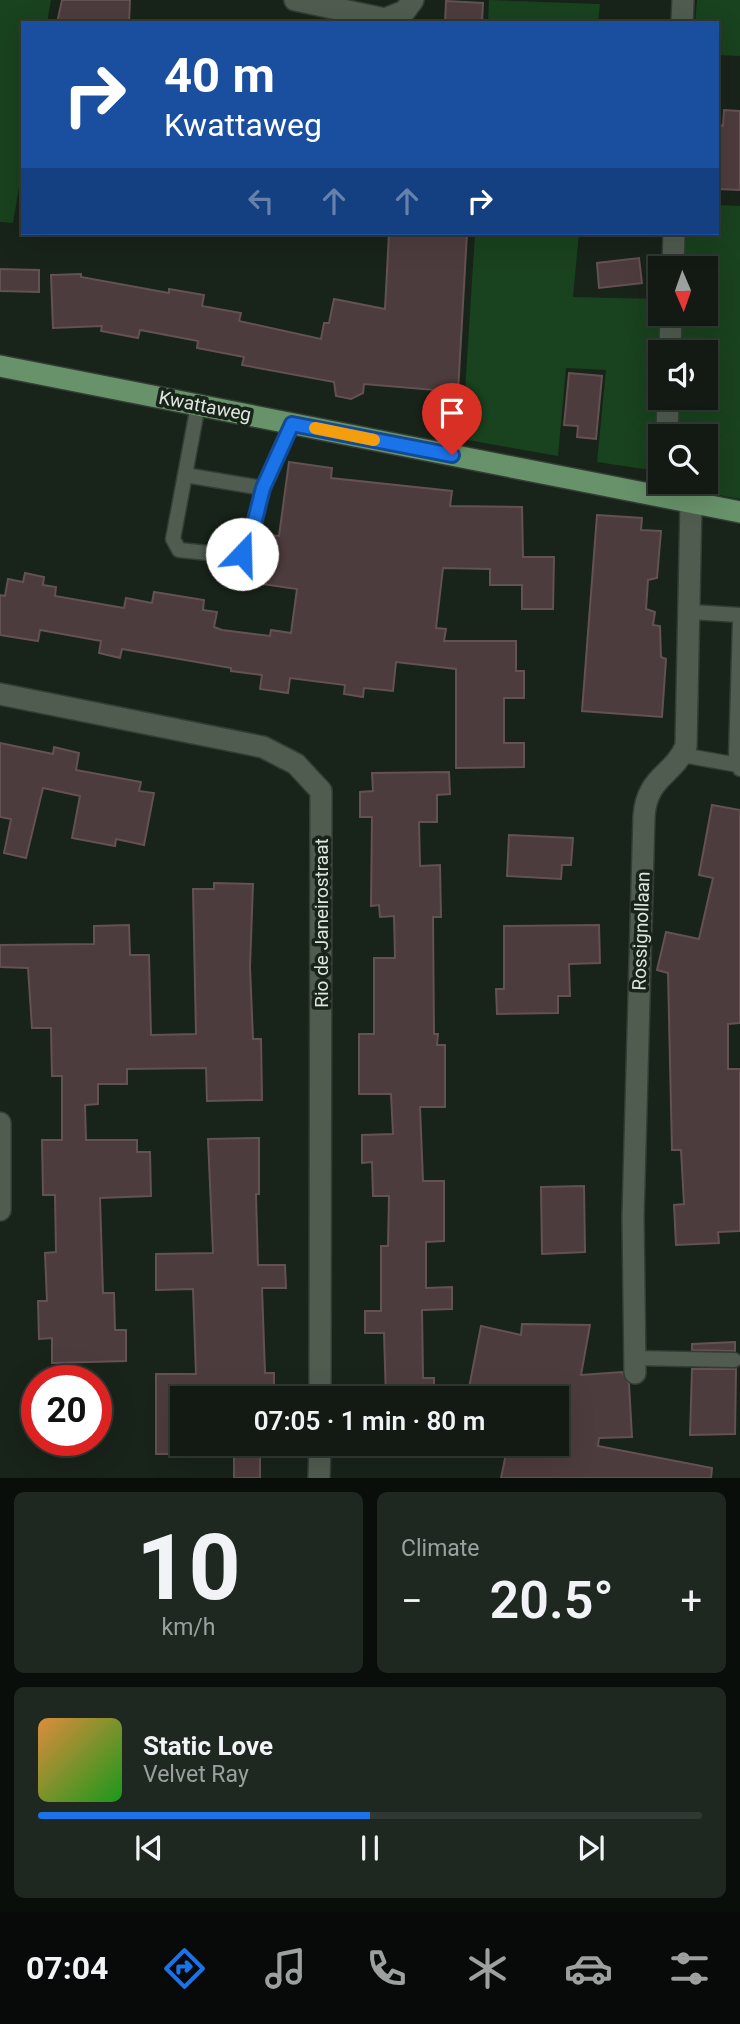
<!DOCTYPE html>
<html lang="en">
<head>
<meta charset="utf-8">
<style>
	body { margin:0; font-family:Roboto,sans-serif; background:#1f2721; color:#f1f3f6; height:100vh; display:flex; flex-direction:column; font-size:26px; white-space:nowrap }
	* { box-sizing:border-box; margin:0 }
	p { font-size:23px; color:#9ca1a0 }
	.icon { flex:none; width:38px; height:38px; fill:none; stroke:currentColor; stroke-width:2; stroke-linecap:round; stroke-linejoin:round }
	.map { position:relative; height:1478px; overflow:hidden }
	.sheet { display:flex; flex-direction:column; gap:14px; padding:14px; background:#0a0e0a; flex:1 }
	.sheet>* { flex:none }
	.guide { position:absolute; left:21px; top:21px; width:698px; height:214px; border-radius:0px; box-shadow:0 7px 28px #0002,0 0 0 2px #313833; background:#1a4fa0; color:#fff; overflow:hidden }
	.needle { width:46px; rotate:178deg }
	.buttons { position:absolute; left:648px; top:256px; display:grid; gap:14px }
	.buttons a { display:grid; place-items:center; width:70px; height:70px; border-radius:0px; background:#121a13; box-shadow:0 7px 28px #0002,0 0 0 2px #313833; font-size:35px }
	.speed { position:absolute; left:21px; top:1365px; display:flex; gap:14px; font-size:35px; font-weight:700; text-align:center }
	.speed>* { display:grid; place-content:center; width:91px; height:91px; border-radius:50%; background:#121a13; box-shadow:0 7px 28px #0002,0 0 0 2px #313833; line-height:1 }
	.speed .limit { border:10px solid #d22; background:#fff; color:#111 }
	.pin { position:absolute; display:grid; place-items:center; width:60px; height:60px; color:#fff; margin:-72px -30px; border-radius:50% 50% 50% 0; rotate:-45deg; box-shadow:0 0 7px #0007 }
	.pin .icon { rotate:45deg }
	.me { position:absolute; width:77px; margin:-38px; rotate:21deg; stroke-linejoin:round; filter:drop-shadow(0 0 5px #0008) }
	.turn { display:flex; align-items:center; gap:24px; height:147px; padding:0 28px; font-size:32px }
	.turn .icon { width:91px; height:91px; stroke-width:2.5 }
	.turn b { display:block; font-size:49px; line-height:60px }
	.lanes { display:flex; align-items:center; height:66px; padding:0 28px; background:#0003; justify-content:center; gap:35px; direction:ltr }
	.lanes .off { opacity:.35 }
	.big { font-size:52px; font-weight:600; line-height:1.1 }
	.sheet .tile { flex:1; display:flex; flex-direction:column; justify-content:center; gap:10px; min-width:0; padding:0 24px; border-radius:10px; background:#1f2721 }
	.sheet .dial { align-items:center; gap:0 }
	.dial b { font-size:91px; line-height:1 }
	.song { display:flex; align-items:center; gap:21px }
	.cover { width:84px; height:84px; border-radius:10px; background:linear-gradient(135deg,hsl(30 70% 55%),hsl(120 70% 35%)) }
	.played { height:7px; border-radius:4px; background:linear-gradient(90deg,#1a73e8 50%,#313833 50%) }
	.keys { display:flex; justify-content:space-around; direction:ltr }
	.heat { display:flex; justify-content:space-between; align-items:center; font-size:38px; direction:ltr }
	.sheet .tiles { flex:1; display:grid; gap:14px; grid-template-columns:1fr 1fr }
	.tile:last-child { grid-column:span 2 }
	.trip { position:absolute; left:170px; top:1386px; width:399px; height:70px; border-radius:0px; background:#121a13; box-shadow:0 7px 28px #0002,0 0 0 2px #313833; font-weight:600; line-height:70px; text-align:center }
	.dock { display:flex; height:112px; justify-content:space-around; align-items:center; background:#070a08; color:#9ca1a0 }
	.dock .icon { width:49px; height:49px }
	.dock .active { color:#1a73e8 }
	.dock b { font-size:32px; color:#f1f3f6 }
	.map>svg:first-child { display:block }
	.green { fill:#19421e }
	.building { fill:#4d3c3d; stroke:#645152; stroke-width:2 }
	.lines { fill:none; stroke-linecap:round; stroke-linejoin:round }
	.lane-casing { stroke:#343d35; stroke-width:17 }
	.street-casing { stroke:#343d35; stroke-width:24 }
	.primary-casing { stroke:#343d35; stroke-width:24 }
	.lane { stroke:#505c50; stroke-width:14 }
	.street { stroke:#505c50; stroke-width:21 }
	.primary { stroke:#67926a; stroke-width:21 }
	.route-casing { stroke:#114b97; stroke-width:18 }
	.route { stroke:#1a73e8; stroke-width:12 }
	.slow { stroke:#f59e0b; stroke-width:12 }
	.labels { text-anchor:middle; dominant-baseline:central; stroke-width:7; stroke-linejoin:round; paint-order:stroke }
	.street-label { font-size:19px; fill:#dfe6df; stroke:#182319 }
</style>
</head>
<body>
<div class="map">
<svg width="740" height="1478" viewBox="0 0 740 1478">
	<rect width="100%" height="100%" fill="#182319"/>
	<path class="green" d="M0,0H51L47,23H23V164L13,223L0,222Z
		M489,0L600,4L598,23H488Z
		M697,0H740V56L718,55V23H695Z
		M718,205L740,206V499L676,487V481H705V436H678L679,397H705V352H681L683,313H705V268H684L686,233H718Z
		M475,233H579L573,297L660,299V313H664L660,352L657,471L597,462L606,370L566,368L558,456L462,439Z"/>
	<path class="building" d="M62,0H130L129,23H57Z
		M446,1L483,3L482,23H445Z
		M724,110L740,111V190L719,189L720,125L723,126Z
		M389,233H467L458,392L364,384L363,393L351,399L336,396L334,382L242,365L244,357L197,348L198,341L140,330L138,338L101,331L102,326L53,328L51,275L81,274V277L169,293V289L204,295L202,306L241,313L239,321L321,339L324,323H329L334,299L385,309Z
		M639,258L642,283L599,288L597,263Z
		M0,269L39,270V292L0,291Z
		M569,373L602,376L596,439L577,437L578,426L564,425Z
		M289,462L332,468L331,478L452,491L450,506L522,507L523,557H554L553,609H522V585H490V569L443,568L436,628L446,629L444,641H516V671H524V698H504V743H524V767L456,768V669L396,662L393,691L364,688L363,697L344,694L345,685L290,678L288,693L260,689L262,675L231,671V668L122,649L120,658L99,653L101,641L40,630L38,641L0,635V595L5,596L8,579L23,582L25,573L44,577L43,585L56,587L55,596L124,608L126,598L152,603L154,592L204,600L203,610L217,612L214,627L222,630L270,636L271,630L291,633L297,589L249,582L253,556L262,534L279,536Z
		M597,515L642,518L641,530L661,531L657,578L648,580L646,609L655,612L653,625L660,626L661,657L666,659L662,717L582,711Z
		M0,743L53,754L54,747L79,753L76,770L141,782L139,791L154,793L144,845L116,839L115,846L72,838L80,796L43,788L26,858L4,853L11,819L0,817Z
		M449,772L450,794L437,795V822H419L420,866L440,865L441,917H433L434,1034H438L437,1045H445V1107H420L423,1181H444V1241L426,1242V1288L452,1287V1309L422,1310L423,1378H434V1398H386L384,1333H365V1311H381V1246H388L389,1196H373L372,1162L362,1163V1135L393,1134L391,1094H359V1034H374V958H395L394,916L380,917L379,905L371,906L372,817H360V792L373,791L372,773Z
		M712,805L740,810V1023L728,1024V1069H740V1231L718,1232L719,1243L676,1245L674,1205L684,1204L681,1150H672L668,973L657,970L666,932L699,939L713,878L699,875Z
		M509,835L573,838L571,865H562L561,879L507,876Z
		M214,883L253,884L250,967L253,1039H261L262,1100L207,1101L206,1068L127,1069V1084H98V1104L85,1105L86,1140H137V1152H150L151,1196L100,1198L103,1293H114L115,1330H126V1361L52,1363V1338L39,1339L38,1301H47L45,1253L56,1252L55,1195H43L42,1140H62V1076H52L51,1028H32L28,968L0,967V945L94,944V926L129,925L130,955H149L151,1035L196,1034L193,889H214Z
		M599,925L600,963L569,964L570,996H558V1013L497,1014L496,989H504V926Z
		M259,1138V1194H256L258,1265H285L286,1288H262L265,1373H274V1398H182V1454H156V1374H196L193,1289L156,1290V1254L213,1253L208,1139Z
		M584,1186L585,1252L542,1254L541,1187Z
		M522,1324L590,1325L581,1375L622,1372L629,1384L632,1437L599,1438L598,1446L712,1468L711,1478H501L508,1444H556V1398H467L481,1326L521,1335Z
		M735,1342V1351L692,1350V1344Z
		M692,1369H736L735,1434L690,1435Z
		M234,1444H260V1478H234Z"/>
	<g class="lines">
		<g class="lane-casing">
			<path id="lane" d="M198,405L173,539L179,550L237,556L248,548L263,488L292,423
				M185,475L263,488
				M691,612L740,615
				M740,622L736,757L740,769
				M682,755L738,765
				M634,1358L734,1360"/>
		</g>
		<g class="street-casing">
			<path id="street" d="M295,0L385,19L405,11L413,0
				M682,23L683,0
				M673,268L674,233
				M670,352L671,313
				M667,436L668,397
				M0,694L263,747L296,764L321,791L320,1398
				M0,1123V1210
				M635,1373L633,1217L644,816C647,776 673,776 686,746L691,503
				M319,1478L320,1444"/>
		</g>
		<g class="primary-casing">
			<path id="primary" d="M0,366L740,512"/>
		</g>
		<use href="#lane" class="lane"/>
		<use href="#street" class="street"/>
		<use href="#primary" class="primary"/>
	</g>
	<g class="lines">
		<g class="route-casing">
			<path id="route" d="M242,554L248,548L263,488L292,424L452,455"/>
		</g>
		<use href="#route" class="route"/>
		<path class="slow" d="M315,428L374,440"/>
	</g>
	<g class="labels">
		<g class="street-label">
			<text transform="translate(205 406) rotate(11)">Kwattaweg</text>
			<text transform="translate(321 923) rotate(-90)">Rio de Janeirostraat</text>
			<text transform="translate(641 931) rotate(-88)">Rossignollaan</text>
		</g>
	</g>
</svg>
<div class="buttons">
<a><svg class="needle" viewBox="-14 -14 28 28"><path d="M0-13l5 13h-10z" fill="#e53935"/><path d="M0 13l5-13h-10z" fill="#9ca1a0"/></svg></a>
<a><svg class="icon" aria-label="sound" viewBox="0 0 24 24"><path d="M4 9h4l5-4v14l-5-4H4zM17 9q2 3 0 6"/></svg></a>
<a><svg class="icon" aria-label="search" viewBox="0 0 24 24"><circle cx="10" cy="10" r="6"/><path d="M15 15l6 6"/></svg></a>
</div>
<div class="speed"><div class="limit">20</div></div>
<div class="pin" style="left:452px;top:455px;background:#d93025"><svg class="icon" aria-label="arrive" viewBox="0 0 24 24"><path d="M6 21V4h12l-3 4 3 4H6"/></svg></div>
<svg class="me" style="left:242px;top:554px" viewBox="-20 -20 40 40"><circle r="19" fill="#fff"/><path d="M0-13L10 11 0 6-10 11z" fill="#1a73e8"/></svg>
<div class="trip">07:05 · 1 min · 80 m</div>
<div class="guide">
<div class="turn"><svg class="icon" aria-label="right" viewBox="0 0 24 24"><path d="M7 20v-9h11M14 6l5 5-5 5"/></svg><div><b>40 m</b>Kwattaweg</div></div>
<div class="lanes"><svg class="icon off" aria-label="left" viewBox="0 0 24 24"><path d="M17 20v-9H6M10 6l-5 5 5 5"/></svg><svg class="icon off" aria-label="ahead" viewBox="0 0 24 24"><path d="M12 20V5M6 11l6-6 6 6"/></svg><svg class="icon off" aria-label="ahead" viewBox="0 0 24 24"><path d="M12 20V5M6 11l6-6 6 6"/></svg><svg class="icon" aria-label="right" viewBox="0 0 24 24"><path d="M7 20v-9h11M14 6l5 5-5 5"/></svg></div>
</div>
</div>
<section class="sheet">
<div class="tiles">
<div class="tile dial"><b>10</b><p>km/h</p></div>
<div class="tile"><p>Climate</p>
<div class="heat"><a>−</a><b class="big">20.5°</b><a>+</a></div>
</div>
<div class="tile">
<div class="song"><i class="cover"></i><div><b>Static Love</b><p>Velvet Ray</p></div></div>
<div class="played"></div>
<div class="keys"><svg class="icon" aria-label="previous" viewBox="0 0 24 24"><path d="M18 5L8 12l10 7zM5 5v14"/></svg><svg class="icon" aria-label="pause" viewBox="0 0 24 24"><path d="M8 5v14M16 5v14"/></svg><svg class="icon" aria-label="next" viewBox="0 0 24 24"><path d="M6 5l10 7-10 7zM19 5v14"/></svg></div>
</div>
</div>
</section>
<nav class="dock">
<b>07:04</b>
<svg class="icon active" aria-label="directions" viewBox="0 0 24 24"><path d="M12 3l9 9-9 9-9-9zM9 14v-3h6M13 9l2 2-2 2"/></svg>
<svg class="icon" aria-label="music" viewBox="0 0 24 24"><path d="M9 18V5l10-2v13"/><circle cx="6" cy="18" r="3"/><circle cx="16" cy="16" r="3"/></svg>
<svg class="icon" aria-label="phone" viewBox="0 0 24 24"><path d="M5 4h4l2 5-3 2q2 4 5 5l2-3 5 2v4C11 20 4 13 5 4z"/></svg>
<svg class="icon" aria-label="climate" viewBox="0 0 24 24"><path d="M12 3v18M4 7l16 10M4 17L20 7"/></svg>
<svg class="icon" aria-label="car" viewBox="0 0 24 24"><path d="M5 17H2v-5l4-1 3-4h7l3 4 3 1v5h-3M9 17h6M6 11h13"/><circle cx="7" cy="17" r="2"/><circle cx="17" cy="17" r="2"/></svg>
<svg class="icon" aria-label="filters" viewBox="0 0 24 24"><path d="M4 7h16M4 17h16"/><circle cx="9" cy="7" r="2"/><circle cx="15" cy="17" r="2"/></svg>
</nav>
</body>
</html>
